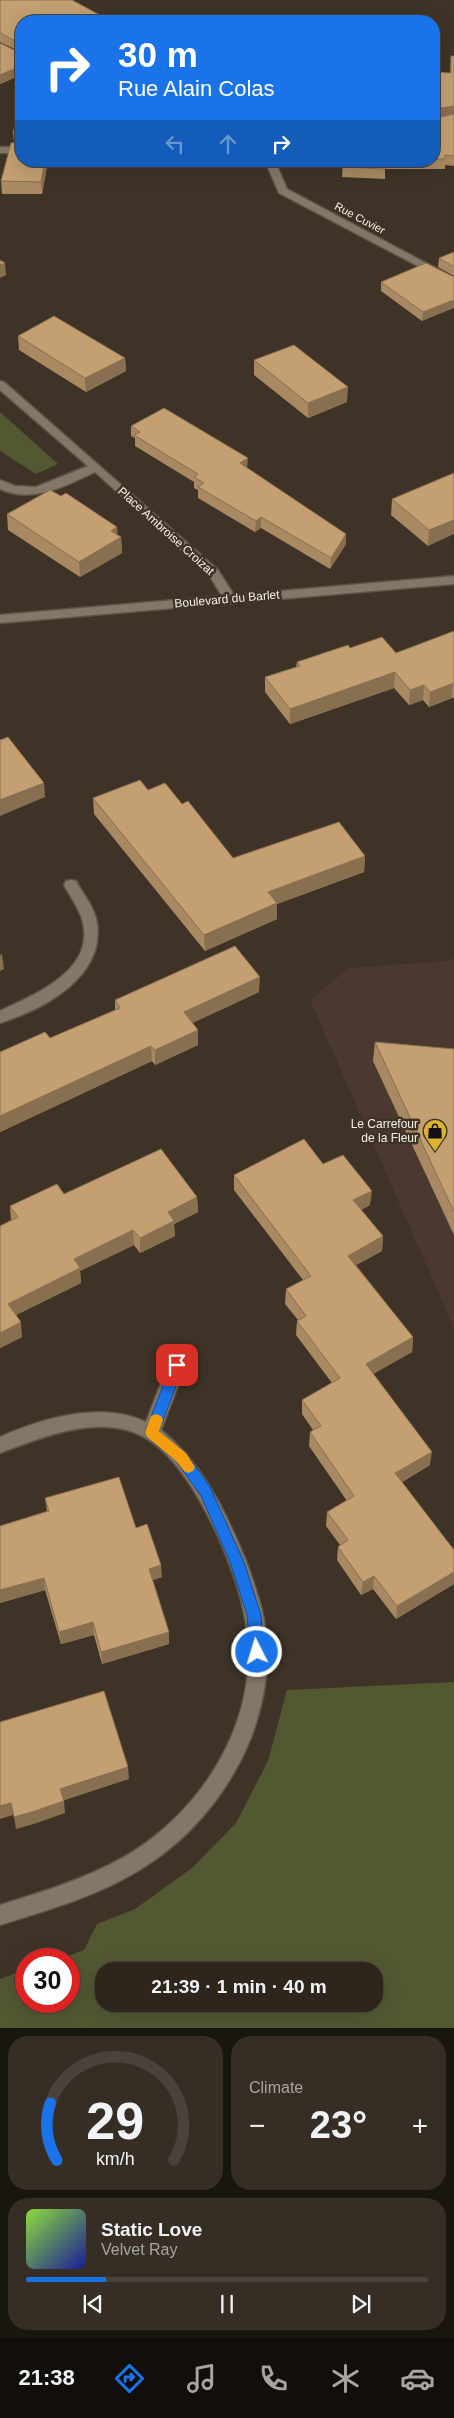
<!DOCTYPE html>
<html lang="en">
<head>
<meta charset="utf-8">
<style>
	body { margin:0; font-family:Helvetica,sans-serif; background:#362e25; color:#f1f3f6; height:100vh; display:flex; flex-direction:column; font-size:19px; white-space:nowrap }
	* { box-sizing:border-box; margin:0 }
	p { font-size:16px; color:#a7a5a3 }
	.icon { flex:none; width:28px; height:28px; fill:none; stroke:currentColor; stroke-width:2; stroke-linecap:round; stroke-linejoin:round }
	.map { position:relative; height:2028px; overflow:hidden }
	.details { display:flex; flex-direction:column; gap:8px; padding:8px; background:#19150f; flex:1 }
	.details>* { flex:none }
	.banner { position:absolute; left:15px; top:15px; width:425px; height:152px; border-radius:20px; box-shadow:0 5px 20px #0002,0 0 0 1px #49433b; background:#1a73e8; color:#fff; overflow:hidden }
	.speed { position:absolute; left:15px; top:1948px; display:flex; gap:10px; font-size:25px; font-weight:700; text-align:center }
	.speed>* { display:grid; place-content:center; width:65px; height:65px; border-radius:50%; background:#2e261c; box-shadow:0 5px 20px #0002,0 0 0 1px #49433b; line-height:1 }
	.speed .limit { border:8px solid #d22; background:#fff; color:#111 }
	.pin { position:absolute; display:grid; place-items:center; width:42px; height:42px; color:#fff; margin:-21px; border-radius:10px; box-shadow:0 2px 8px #0006 }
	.me { position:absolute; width:55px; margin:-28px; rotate:355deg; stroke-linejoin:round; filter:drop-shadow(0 0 4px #0008) }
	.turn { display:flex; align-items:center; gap:18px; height:105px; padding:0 20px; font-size:22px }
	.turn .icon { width:65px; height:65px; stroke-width:2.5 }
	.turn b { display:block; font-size:35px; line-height:42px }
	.lanes { display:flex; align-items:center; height:48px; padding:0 20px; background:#0003; justify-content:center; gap:25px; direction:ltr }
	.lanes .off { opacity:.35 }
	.big { font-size:38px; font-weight:600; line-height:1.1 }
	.details .card { flex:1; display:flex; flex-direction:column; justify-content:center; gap:8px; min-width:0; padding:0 18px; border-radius:20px; background:#362e25 }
	.details .dial { align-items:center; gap:0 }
	.dial svg { height:130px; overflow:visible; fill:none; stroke:#49433b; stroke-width:7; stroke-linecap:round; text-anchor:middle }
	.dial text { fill:#f1f3f6; stroke:none }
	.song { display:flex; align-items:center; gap:15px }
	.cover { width:60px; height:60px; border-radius:8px; background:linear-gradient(135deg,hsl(90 70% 55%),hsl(240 70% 35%)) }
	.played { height:5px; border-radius:2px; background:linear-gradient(90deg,#1a73e8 20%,#49433b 20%) }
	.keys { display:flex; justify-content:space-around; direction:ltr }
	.heat { display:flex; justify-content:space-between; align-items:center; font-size:28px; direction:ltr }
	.details .tiles { flex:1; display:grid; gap:8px; grid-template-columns:1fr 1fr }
	.card:last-child { grid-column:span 2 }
	.trip { position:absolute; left:95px; top:1962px; width:288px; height:50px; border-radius:20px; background:#2e261c; box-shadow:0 5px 20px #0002,0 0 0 1px #49433b; font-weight:600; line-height:50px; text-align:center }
	.tabs { display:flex; height:80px; justify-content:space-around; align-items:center; background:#120f0b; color:#a7a5a3 }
	.tabs .icon { width:35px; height:35px }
	.tabs .active { color:#1a73e8 }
	.tabs b { font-size:22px; color:#f1f3f6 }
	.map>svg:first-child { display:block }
	.commercial { fill:#4b3830 }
	.green { fill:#525832; fill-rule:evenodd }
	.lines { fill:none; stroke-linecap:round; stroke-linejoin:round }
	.minor-casing { stroke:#5c5247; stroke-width:3 }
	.minor { fill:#837768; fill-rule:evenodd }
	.wall { fill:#a88961 }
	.shaded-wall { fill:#886f4f }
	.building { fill:#c39f71; stroke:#886f4f }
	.route { fill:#1a73e8; stroke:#114b97 }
	.slow { fill:#f59e0b }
	.labels { text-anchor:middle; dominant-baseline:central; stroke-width:5; stroke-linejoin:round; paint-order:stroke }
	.far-street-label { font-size:11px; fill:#f7f0e8; stroke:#3e3326 }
	.street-label { font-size:12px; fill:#f7f0e8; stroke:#3e3326 }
	.poi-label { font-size:12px; fill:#f7f0e8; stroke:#3e3326; text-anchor:end }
</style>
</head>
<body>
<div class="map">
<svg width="454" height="2028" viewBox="0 0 454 2028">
	<rect width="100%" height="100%" fill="#3e3326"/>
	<path class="commercial" d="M454,958V1328L310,1000L349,968L448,961Z"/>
	<path class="green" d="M0,412L58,464L36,474L0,451Z
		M454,1682V2028H0V1979L26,1970V2001H69V1959H60L84,1950L97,1924L135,1909L192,1868L236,1823L268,1761L287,1690ZM104,1971H374V2004H104Z"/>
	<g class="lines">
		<g class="minor-casing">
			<path id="minor" d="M0,147H21V153H0Z
				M265,161H275L287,189L454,278V285L279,193Z
				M0,381L4,382L218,570L234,595L454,576V584L0,623V615L222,596L209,575L95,472C65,486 33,504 0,489V480L15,486L36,487L88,466L0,390Z
				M71,880L76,881C83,894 95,908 97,923C105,977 44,1009 0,1023V1011C36,994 97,970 82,919C78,907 70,896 64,885L66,881Z
				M177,1358L183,1360L186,1365L161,1430C203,1464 226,1512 246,1561C256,1588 266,1617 267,1645C271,1735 215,1824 141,1869C98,1896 48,1910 0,1925V1905C42,1892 85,1879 124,1857C201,1813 258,1723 247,1633C244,1599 230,1563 216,1532C200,1498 171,1445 133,1432C89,1417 41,1438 0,1453V1437C43,1418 101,1401 146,1422L168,1365L171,1360Z"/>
		</g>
		<use href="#minor" class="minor"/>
	</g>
	<path class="wall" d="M0,0L21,21V75L0,84V43L20,53L21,52L0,42Z
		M451,56H454V166L445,165V169H385V179L342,177L343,161H434V72L450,73Z
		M21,101V161H48L42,194H2L1,181L14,142L13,133Z
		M454,252V276L438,267L439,258Z
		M454,277L422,321L381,291V282Z
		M18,336L125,358L126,371L86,392L19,350Z
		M254,360L347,402L308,418L254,375Z
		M131,426L247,468L346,534V544L330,569L261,528L255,532L198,498V490L194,488V482L135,446V438L131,436Z
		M454,473L428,546L391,515L392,499Z
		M7,514L118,535L121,537L122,553L80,577L8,530Z
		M454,631V698H452L429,707L423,700L409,705L394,688L290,724L265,692V677L296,667L297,662L350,648L396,653Z
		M148,790L182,804L233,858L365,856L364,872L277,904V919L205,951L94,814L93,798Z
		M259,992L192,1023L198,1030V1045L155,1065L152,1061L0,1132V1052L50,1038L115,1010V1000Z
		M375,1042L454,1049V1235L373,1061Z
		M323,1164L370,1205L361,1210L383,1236L382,1251L356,1265L413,1337L412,1352L373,1374L430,1465L402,1482L454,1550V1584L396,1619L373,1589L361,1595L337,1560L338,1547L340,1545L326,1526L327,1512L347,1501L309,1446L310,1432L313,1430L302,1414V1400L332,1383L296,1335L297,1321L298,1320L285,1304L286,1289L303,1280L234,1190V1175Z
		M64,1194L197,1197L198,1212L174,1224L175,1236L140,1253L134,1245L80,1271L81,1283L16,1315L22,1337L0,1348V1226L11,1220L10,1206Z
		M45,1498L136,1528L162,1577L153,1580L169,1632V1644L102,1664L94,1635L61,1644L45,1590L0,1603V1526L47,1511Z"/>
	<path class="shaded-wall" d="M21,66V75L0,84V75Z
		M454,106V115L434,119V109Z
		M45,161H48L42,194L41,182Z
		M5,263L6,275L0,278V265Z
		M454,300V308L422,321L423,312Z
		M125,358L126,371L86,392L85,378Z
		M348,387L347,402L308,418V403Z
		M248,458L247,469L240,463Z
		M261,517V528L255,532L256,521Z
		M454,520V534L428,546L429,530Z
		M117,527L118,539L121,537L122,553L80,577L79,562L111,531Z
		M346,534V544L330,569L331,558Z
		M395,672L394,688L290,724V709Z
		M453,683L452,698L429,707L430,692Z
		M424,685L423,700L409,705L410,690Z
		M44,783L45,797L0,816V800Z
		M365,856L364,872L277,904V919L205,951L204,935L268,892Z
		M2,954L4,969L0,971V955Z
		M260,977L259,992L184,1027V1012Z
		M198,1030V1045L155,1065V1050Z
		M151,1046L152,1061L0,1132V1116Z
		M372,1191L370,1205L352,1215L353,1200Z
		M197,1197L198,1212L174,1224L175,1236L140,1253V1238L168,1212Z
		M133,1230L134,1245L80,1271L81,1283L10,1318L8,1304L74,1259Z
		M383,1236L382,1251L347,1270L348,1256Z
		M21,1322L22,1337L0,1348V1333Z
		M413,1337L412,1352L365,1378L366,1364Z
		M432,1452L430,1465L394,1487L395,1473Z
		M161,1565L162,1577L150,1581L149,1569Z
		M454,1572V1584L396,1619L397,1606Z
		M374,1576L373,1589L361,1595L363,1582Z
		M44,1578L45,1590L0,1603V1590Z
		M93,1622L94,1635L61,1644L59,1632Z
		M169,1632V1644L102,1664L101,1652Z
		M128,1767L129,1779L62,1801L60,1789Z
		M64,1801L65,1813L37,1823L16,1829L14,1817Z
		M11,1803L13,1815L0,1819V1806Z"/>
	<path class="building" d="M0,0H72L111,21H21V44L0,33Z
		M0,43L20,53L21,52V66L0,75Z
		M451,56H454V106L434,109V72L451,73Z
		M21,101V134L13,133Z
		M454,114V156L445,155V159H434V117L435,118Z
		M21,141V161H45L41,182L1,181L11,143Z
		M343,161H385V169L342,167Z
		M454,252V267L439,258Z
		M0,260L5,263L0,265Z
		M426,263L454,277V300L423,312L381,282Z
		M54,316L125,358L85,378L18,336Z
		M294,345L348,387L308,403L254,360Z
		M164,408L248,458L240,463L346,534L331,558L261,517L256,521L198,487L204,483L194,477L198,474L134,435L140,432L131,426Z
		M454,473V520L429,530L392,499Z
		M50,490L61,496L66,493L117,527L111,531L121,537L79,562L7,514Z
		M454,631V683L430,692L424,685L410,690L395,672L290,709L265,677L300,666L297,662L348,645L350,648L382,637L396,653Z
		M8,737L44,783L0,800V740Z
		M140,780L148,790L165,783L182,804L188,801L233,858L339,822L365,856L268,892L277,903L204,935L93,798Z
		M235,946L260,977L184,1012L198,1030L155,1050L151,1046L0,1116V1052L45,1032L50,1038L120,1008L115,1000Z
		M375,1042L454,1049V1212Z
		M304,1139L323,1164L343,1155L372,1191L353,1200L383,1236L348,1256L413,1337L366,1364L432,1452L395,1473L454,1550V1572L397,1606L374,1576L363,1582L338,1547L348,1540L327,1512L354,1496L310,1432L321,1426L302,1400L340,1378L297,1321L306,1316L286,1289L311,1276L234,1175Z
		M161,1149L197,1197L168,1212L174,1221L140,1238L133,1230L74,1259L80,1268L8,1304L21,1322L0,1333V1226L18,1217L10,1206L57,1184L64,1194Z
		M119,1477L136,1528L147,1524L161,1565L149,1569L169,1632L101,1652L93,1622L59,1632L44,1578L0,1590V1526L49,1511L45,1498Z
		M104,1691L128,1767L60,1789L64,1801L35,1811L14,1817L11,1803L0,1806V1722Z"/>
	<path class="route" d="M177,1359L182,1361L184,1365L159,1431L186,1453L210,1487L244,1562L261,1615L264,1652L262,1657L257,1659L252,1657L250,1652L247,1615L230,1562L201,1496L176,1461L147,1437L145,1432L171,1365L173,1361Z"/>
	<path class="slow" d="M156,1414L161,1416L163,1420L159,1431L186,1453L195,1467L193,1471L188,1473L184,1471L176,1461L147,1437L145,1432L151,1416Z"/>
	<defs>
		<g id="shop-pin" transform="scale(1.25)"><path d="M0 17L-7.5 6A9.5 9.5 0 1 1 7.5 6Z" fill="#dab333" stroke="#3e3326"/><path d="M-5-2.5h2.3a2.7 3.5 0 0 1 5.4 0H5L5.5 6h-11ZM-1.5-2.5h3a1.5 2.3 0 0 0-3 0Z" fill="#111"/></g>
	</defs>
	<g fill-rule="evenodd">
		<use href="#shop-pin" x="435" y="1131"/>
	</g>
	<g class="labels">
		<g class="far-street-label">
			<text transform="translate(360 218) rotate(28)">Rue Cuvier</text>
		</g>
		<g class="street-label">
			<text transform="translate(166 531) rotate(42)">Place Ambroise Croizat</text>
			<text transform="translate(227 599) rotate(-5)">Boulevard du Barlet</text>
		</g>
		<g class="poi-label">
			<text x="418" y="1124">Le Carrefour<tspan x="418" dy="14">de la Fleur</tspan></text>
		</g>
	</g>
</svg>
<div class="speed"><div class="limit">30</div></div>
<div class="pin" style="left:177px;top:1365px;background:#d93025"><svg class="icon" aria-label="arrive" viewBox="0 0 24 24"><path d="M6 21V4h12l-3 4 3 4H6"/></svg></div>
<svg class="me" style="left:257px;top:1652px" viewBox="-20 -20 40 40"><circle r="17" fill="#1a73e8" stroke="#fff" stroke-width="3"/><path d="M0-11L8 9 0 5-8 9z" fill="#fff"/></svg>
<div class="trip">21:39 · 1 min · 40 m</div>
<div class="banner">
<div class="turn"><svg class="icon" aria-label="right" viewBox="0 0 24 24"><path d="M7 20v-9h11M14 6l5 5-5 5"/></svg><div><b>30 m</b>Rue Alain Colas</div></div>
<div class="lanes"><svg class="icon off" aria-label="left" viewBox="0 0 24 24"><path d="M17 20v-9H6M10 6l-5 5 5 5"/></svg><svg class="icon off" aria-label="ahead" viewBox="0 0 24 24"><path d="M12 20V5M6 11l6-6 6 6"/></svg><svg class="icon" aria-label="right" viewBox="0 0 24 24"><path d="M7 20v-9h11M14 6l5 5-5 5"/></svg></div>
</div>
</div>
<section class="details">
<div class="tiles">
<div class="card dial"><svg viewBox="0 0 100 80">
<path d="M14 69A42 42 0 1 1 86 69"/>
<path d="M14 69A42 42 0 0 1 10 34" stroke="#1a73e8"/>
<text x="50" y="56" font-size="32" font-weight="700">29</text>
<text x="50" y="72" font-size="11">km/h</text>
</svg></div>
<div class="card"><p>Climate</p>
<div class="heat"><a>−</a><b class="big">23°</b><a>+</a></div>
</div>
<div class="card">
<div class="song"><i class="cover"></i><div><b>Static Love</b><p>Velvet Ray</p></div></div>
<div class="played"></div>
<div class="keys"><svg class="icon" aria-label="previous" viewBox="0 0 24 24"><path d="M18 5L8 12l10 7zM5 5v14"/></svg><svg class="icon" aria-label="pause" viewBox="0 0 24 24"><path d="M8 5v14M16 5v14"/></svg><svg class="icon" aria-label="next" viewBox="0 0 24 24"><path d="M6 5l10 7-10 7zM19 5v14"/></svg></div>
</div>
</div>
</section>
<nav class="tabs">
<b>21:38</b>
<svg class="icon active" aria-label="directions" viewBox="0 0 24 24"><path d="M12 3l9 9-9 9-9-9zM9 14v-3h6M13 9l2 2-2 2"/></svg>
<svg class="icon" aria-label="music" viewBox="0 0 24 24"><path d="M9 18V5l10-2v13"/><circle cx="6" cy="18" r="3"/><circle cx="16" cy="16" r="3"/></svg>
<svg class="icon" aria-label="phone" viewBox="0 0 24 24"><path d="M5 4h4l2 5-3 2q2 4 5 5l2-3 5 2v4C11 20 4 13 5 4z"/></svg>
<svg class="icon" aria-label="climate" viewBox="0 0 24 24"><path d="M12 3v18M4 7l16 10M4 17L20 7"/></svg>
<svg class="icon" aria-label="car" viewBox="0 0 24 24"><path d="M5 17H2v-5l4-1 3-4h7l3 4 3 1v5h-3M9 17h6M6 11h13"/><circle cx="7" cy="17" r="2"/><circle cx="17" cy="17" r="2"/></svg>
</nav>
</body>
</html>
